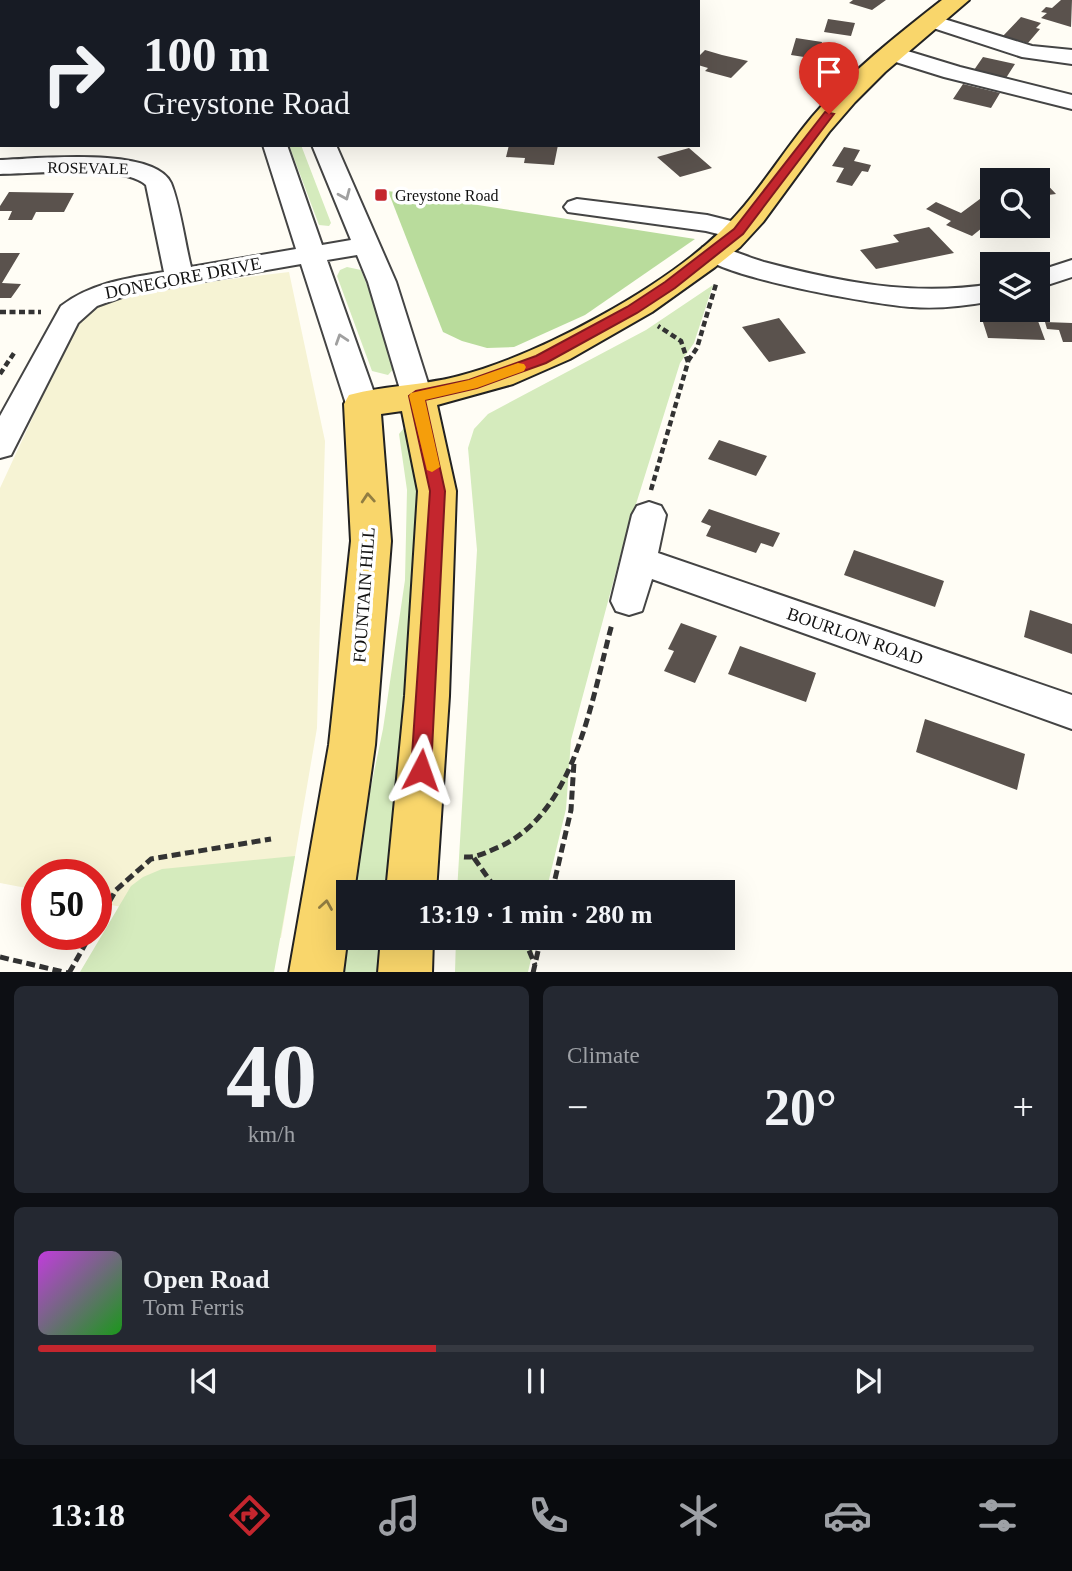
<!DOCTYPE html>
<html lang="en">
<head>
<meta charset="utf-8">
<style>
	body { margin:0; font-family:"Times New Roman",serif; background:#242831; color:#f1f3f6; height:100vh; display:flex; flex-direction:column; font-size:26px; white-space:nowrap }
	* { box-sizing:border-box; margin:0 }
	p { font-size:23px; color:#9ea1a6 }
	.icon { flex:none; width:38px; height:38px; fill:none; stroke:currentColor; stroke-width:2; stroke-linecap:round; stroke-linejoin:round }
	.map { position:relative; height:972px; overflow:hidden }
	.details { display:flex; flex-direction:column; gap:14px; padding:14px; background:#0d0f14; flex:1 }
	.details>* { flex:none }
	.banner { position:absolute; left:0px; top:0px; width:700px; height:147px; box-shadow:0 7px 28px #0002; background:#171b24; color:#f1f3f6; overflow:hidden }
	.tools { position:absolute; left:980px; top:168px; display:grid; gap:14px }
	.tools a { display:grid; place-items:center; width:70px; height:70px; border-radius:0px; background:#171b24; box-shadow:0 7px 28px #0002; font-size:35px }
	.speed { position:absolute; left:21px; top:859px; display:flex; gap:14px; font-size:35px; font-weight:700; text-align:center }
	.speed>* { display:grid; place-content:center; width:91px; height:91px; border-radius:50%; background:#171b24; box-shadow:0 7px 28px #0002; line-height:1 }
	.speed .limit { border:10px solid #d22; background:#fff; color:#111 }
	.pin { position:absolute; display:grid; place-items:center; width:60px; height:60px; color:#fff; margin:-72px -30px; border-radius:50% 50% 50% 0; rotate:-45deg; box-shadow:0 0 7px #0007 }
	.pin .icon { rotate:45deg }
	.me { position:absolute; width:77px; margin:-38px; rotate:4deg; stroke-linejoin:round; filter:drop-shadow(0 0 5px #0008) }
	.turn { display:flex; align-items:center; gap:24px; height:147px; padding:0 28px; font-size:32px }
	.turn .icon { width:91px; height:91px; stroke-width:2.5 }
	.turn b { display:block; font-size:49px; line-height:60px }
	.big { font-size:52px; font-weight:800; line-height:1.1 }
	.details .widget { flex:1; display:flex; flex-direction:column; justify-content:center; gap:10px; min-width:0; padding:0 24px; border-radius:10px; background:#242831 }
	.details .dial { align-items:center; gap:0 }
	.dial b { font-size:91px; line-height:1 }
	.song { display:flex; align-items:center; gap:21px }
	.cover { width:84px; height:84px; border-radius:10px; background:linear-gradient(135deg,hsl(290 70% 55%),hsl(120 70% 35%)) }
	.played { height:7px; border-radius:4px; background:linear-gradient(90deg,#c4262e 40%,#363941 40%) }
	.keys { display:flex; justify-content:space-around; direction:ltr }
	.heat { display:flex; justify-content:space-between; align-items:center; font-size:38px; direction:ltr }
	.details .tiles { flex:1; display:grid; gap:14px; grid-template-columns:1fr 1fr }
	.widget:last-child { grid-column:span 2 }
	.trip { position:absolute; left:336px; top:880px; width:399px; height:70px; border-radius:0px; background:#171b24; box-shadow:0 7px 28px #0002; font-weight:800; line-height:70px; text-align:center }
	.tabs { display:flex; height:112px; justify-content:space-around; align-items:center; background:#090b0e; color:#9ea1a6 }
	.tabs .icon { width:49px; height:49px }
	.tabs .selected { color:#c4262e }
	.tabs b { font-size:32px; color:#f1f3f6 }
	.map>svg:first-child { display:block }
	.farmland { fill:#f6f3d4 }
	.green { fill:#d5ebbd }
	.forest { fill:#b9dc9c }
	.building { fill:#5a524d }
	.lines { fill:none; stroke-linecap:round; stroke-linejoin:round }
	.minor-casing { stroke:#444; stroke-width:4 }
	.major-casing { stroke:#222; stroke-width:4 }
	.path-far2 { stroke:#333; stroke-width:3.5; stroke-dasharray:5 2.5; stroke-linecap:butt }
	.path-far1 { stroke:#333; stroke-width:4.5; stroke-dasharray:6 3.5; stroke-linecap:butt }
	.path { stroke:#333; stroke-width:5; stroke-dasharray:9 4.5; stroke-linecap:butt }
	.minor { fill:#fff; fill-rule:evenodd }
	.major { fill:#f9d66b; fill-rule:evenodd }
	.oneway { stroke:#a0a0a0 }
	.oneway2 { stroke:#917d42 }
	.route { fill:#c4262e; stroke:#7f191e; stroke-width:2 }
	.slow { fill:#f59e0b }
	.poi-dot { fill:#c4262e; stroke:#fff; stroke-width:2.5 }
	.labels { text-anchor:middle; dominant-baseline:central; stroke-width:7; stroke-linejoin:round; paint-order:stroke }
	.far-street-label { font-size:16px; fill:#111; stroke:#fff }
	.far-poi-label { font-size:16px; fill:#111; stroke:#fff; text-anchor:start }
	.street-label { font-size:18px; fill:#111; stroke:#fff }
</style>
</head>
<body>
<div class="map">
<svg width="1072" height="973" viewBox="0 0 1072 973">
	<rect width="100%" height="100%" fill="#fffdf5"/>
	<path class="farmland" d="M289,272L325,441L317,728L281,938L96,902V875H37V890L0,883V488L83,309L120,293Z"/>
	<path class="green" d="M289,145H301L331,223L329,226L319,225Z
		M347,267L361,270L398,364L388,375L372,371L337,276L340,270Z
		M713,285L694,343L680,363L622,549L571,740L566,809L546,892H457L477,550L468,448L474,429L488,414L646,330Z
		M404,428L409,430L418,487L419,570L386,892H349L383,729L405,580L407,490L399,434Z
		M295,856L274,972H80L131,886L143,877L162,869Z
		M348,900V938H381L377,972L338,973Z
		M456,938H536L528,972L455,973Z"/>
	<path class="forest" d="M388,191L695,239L585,315L514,347L487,348L462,341L443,332Z"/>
	<path class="building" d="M853,0H886L872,10L849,3Z
		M1061,0H1072L1071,27L1041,18L1047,13L1041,12L1046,7L1052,8Z
		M1021,17L1041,23L1036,28L1040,29L1028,43L1003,36Z
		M828,19L855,23L851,36L824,32Z
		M796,38L822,42L821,47L828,48L826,55L819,54L817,59L791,55Z
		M705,50L722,55L748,61L731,78L705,71L708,68L698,65V57Z
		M983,57L1015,64L1006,78L974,70Z
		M963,84L1000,93L991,108L953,99Z
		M509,145H558L554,165L524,163L525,158L506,157Z
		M844,147L860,150L854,161L871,165L868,172L862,171L852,186L836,182L844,168L832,166Z
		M689,148L712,168L680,177L657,157Z
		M1039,176L1056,194L1040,196L1038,180H1014Z
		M9,192L74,193L64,212H36L32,220H8L12,211H0V206Z
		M984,196L992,199V220L972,236L946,225L951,221L926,209L936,202L961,213Z
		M929,227L954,253L876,269L860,250L899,242L893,235Z
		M0,253H20L2,283L21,284L11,298H0Z
		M779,318L806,353L769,362L742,327Z
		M982,319L1038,321L1045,340L988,338Z
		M1045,322L1072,323V342H1063L1059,330L1047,329Z
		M719,440L767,456L756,476L708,459Z
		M709,509L744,521L780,533L773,547L761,543L756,553L706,536L711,526L701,522Z
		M854,550L944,581L935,607L844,575Z
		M1030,610L1072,624V654L1024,637Z
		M681,623L717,636L695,683L664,671L674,651L668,649Z
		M740,646L816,673L806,702L728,674Z
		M925,719L1025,754L1017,790L916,752Z"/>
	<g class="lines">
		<g class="minor-casing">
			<path id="minor" d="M212,0H232V2H212Z
				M241,0H262L263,2H242Z
				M474,0H494L473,2Z
				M931,15L1032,46L1072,50V64L1022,57L924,25L921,21L924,17Z
				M891,46L960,67L1072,95V109L944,77L883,58L880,53L883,48Z
				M263,145H287L322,245L351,240L312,145H336L396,282L432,396L428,403L417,406L406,403L402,396L368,282L357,255L327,260L378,404L373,411L362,414L351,411L346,404L301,264L130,294L97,306L78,323L11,455L0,458V416L61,306C91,283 128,278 164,272L146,185C123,164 32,174 0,174V160C35,159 154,146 171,183C180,205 185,243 191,267L296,249Z
				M577,199L707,215L747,225L751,231L747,237L738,239L706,231L568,212L564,207L568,202Z
				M713,245C730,249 747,257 764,262C840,282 914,297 992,284V301C965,306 939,309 912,307C877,305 716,277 699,253L703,247Z
				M1072,260V277L1038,288V271Z
				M649,502L661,506L666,515L658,553L1072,695V729L652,579L642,611L629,615L616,611L611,601L632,515L637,506Z"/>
		</g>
		<g class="major-casing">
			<path id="major" d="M942,0H969L885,72L855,102L829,132L763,222L740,247L715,267L652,312L570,359L513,384L437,405L456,491L449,696L436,892H386L405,696L418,491L402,411L381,414L391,541L375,745L354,892H348V934L343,973H289L329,745L351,541L344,404L349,395C385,385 423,386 459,376C540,355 663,288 722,230C757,196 781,154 812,117C850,72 896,36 942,0Z
				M381,938H433L432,973H378Z"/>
		</g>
		<path class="path-far2" d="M108,0L110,2
			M0,1L4,0"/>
		<path class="path-far1" d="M0,312H41
			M688,361L697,348L716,284
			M0,374L14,353
			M651,490L688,362L681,341L658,326"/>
		<path class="path" d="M464,857C477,858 487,852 499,847C576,813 592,697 612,624
			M474,858L498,892
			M552,892L571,810L574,762
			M96,925L116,890L151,859L271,839
			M524,938L535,965
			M0,957L68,973
			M69,973L91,934
			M533,973L541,938"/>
		<use href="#minor" class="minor"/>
		<use href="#major" class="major"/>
	</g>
	<defs><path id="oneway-chevron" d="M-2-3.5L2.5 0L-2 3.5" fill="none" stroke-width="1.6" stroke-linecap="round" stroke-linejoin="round" transform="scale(1.75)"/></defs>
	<g class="oneway">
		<use href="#oneway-chevron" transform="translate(345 195) rotate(67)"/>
		<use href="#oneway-chevron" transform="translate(341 339) rotate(-108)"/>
	</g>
	<g class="oneway2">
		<use href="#oneway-chevron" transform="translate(368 498) rotate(-94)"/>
		<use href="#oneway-chevron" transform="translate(326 905) rotate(-81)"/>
	</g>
	<path class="route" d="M825,112L834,114L743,234L675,288L637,313L546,363L477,388L425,400L445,491L431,770L428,776L421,779L414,776L411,770L430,491L409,396L416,391L469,380L536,356L627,307L665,282L734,229Z"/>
	<path class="slow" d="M518,363L524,364L526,367L524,371L477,388L425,400L440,467L432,472L427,470L409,396L411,393L469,380Z"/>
	<rect class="poi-dot" x="374" y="188" width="14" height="14" rx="3.5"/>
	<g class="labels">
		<g class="far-street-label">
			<text transform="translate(88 168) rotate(1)">ROSEVALE</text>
		</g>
		<g class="far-poi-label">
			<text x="395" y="195">Greystone Road</text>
		</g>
		<g class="street-label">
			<text transform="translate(183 278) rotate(-11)">DONEGORE DRIVE</text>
			<text transform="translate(364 595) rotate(-86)">FOUNTAIN HILL</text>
			<text transform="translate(855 636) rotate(19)">BOURLON ROAD</text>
		</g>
	</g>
</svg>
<div class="tools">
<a><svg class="icon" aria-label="search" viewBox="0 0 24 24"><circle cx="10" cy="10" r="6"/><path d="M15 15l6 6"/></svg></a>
<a><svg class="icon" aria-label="layers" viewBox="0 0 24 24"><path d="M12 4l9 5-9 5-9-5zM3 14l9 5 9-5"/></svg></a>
</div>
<div class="speed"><div class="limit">50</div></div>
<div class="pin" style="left:829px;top:114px;background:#d93025"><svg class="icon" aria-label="arrive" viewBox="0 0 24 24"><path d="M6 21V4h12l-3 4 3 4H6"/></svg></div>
<svg class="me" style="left:421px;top:770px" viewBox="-20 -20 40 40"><path d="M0-17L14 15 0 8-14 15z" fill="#c4262e" stroke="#fff" stroke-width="4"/></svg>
<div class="trip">13:19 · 1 min · 280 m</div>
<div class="banner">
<div class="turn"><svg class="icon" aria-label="right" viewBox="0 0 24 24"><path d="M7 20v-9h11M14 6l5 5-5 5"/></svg><div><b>100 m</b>Greystone Road</div></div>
</div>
</div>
<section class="details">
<div class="tiles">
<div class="widget dial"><b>40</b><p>km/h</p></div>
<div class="widget"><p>Climate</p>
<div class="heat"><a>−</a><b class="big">20°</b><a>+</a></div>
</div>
<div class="widget">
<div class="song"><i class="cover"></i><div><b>Open Road</b><p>Tom Ferris</p></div></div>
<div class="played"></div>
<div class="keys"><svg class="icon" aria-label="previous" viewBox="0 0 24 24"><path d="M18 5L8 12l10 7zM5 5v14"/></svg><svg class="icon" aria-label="pause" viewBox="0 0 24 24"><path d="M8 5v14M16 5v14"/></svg><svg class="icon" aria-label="next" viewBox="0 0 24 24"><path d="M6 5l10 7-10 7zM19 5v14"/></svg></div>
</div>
</div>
</section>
<nav class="tabs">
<b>13:18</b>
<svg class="icon selected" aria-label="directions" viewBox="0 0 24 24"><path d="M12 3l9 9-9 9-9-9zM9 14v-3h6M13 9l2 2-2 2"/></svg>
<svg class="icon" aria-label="music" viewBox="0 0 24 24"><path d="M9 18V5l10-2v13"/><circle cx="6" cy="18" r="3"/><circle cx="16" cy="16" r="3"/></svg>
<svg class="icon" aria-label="phone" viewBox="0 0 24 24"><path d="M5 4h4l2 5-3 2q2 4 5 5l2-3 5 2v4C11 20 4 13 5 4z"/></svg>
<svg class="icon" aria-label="climate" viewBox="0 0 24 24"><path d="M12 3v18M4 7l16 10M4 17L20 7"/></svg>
<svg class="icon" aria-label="car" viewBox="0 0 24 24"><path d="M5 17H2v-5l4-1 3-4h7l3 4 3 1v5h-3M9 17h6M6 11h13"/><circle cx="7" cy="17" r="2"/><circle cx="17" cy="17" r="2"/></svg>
<svg class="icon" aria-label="filters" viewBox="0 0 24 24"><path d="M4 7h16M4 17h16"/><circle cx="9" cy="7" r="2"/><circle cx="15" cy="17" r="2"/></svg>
</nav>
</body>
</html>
